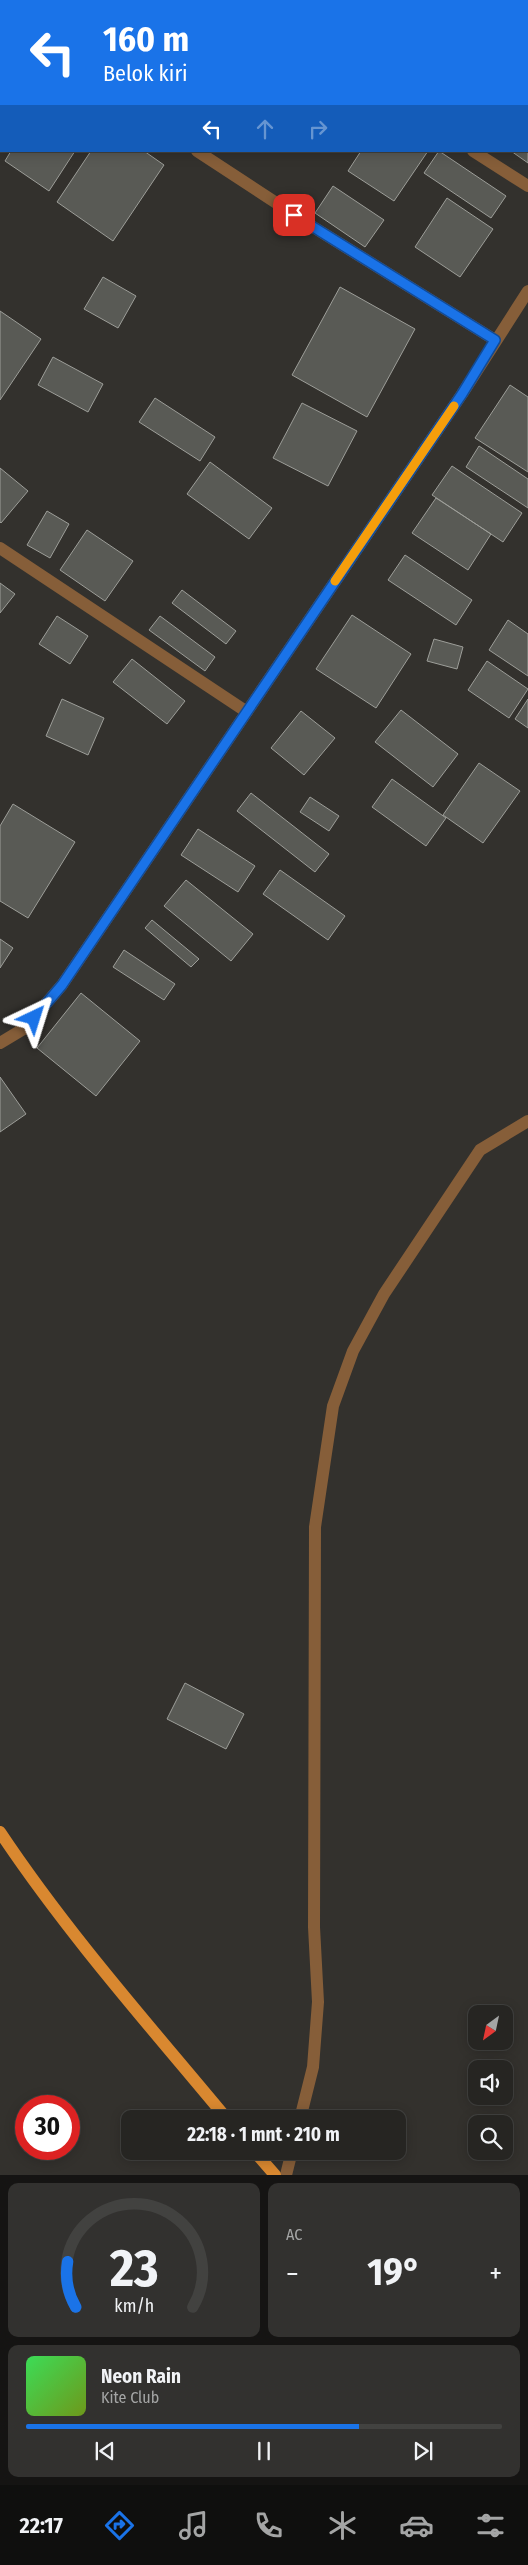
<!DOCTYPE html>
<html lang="id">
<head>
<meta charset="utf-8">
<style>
	body { margin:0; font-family:"Fira Sans Condensed",sans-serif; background:#32312f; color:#f1f3f6; height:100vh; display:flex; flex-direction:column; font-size:19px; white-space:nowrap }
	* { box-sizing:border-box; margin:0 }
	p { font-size:16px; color:#a4a5a5 }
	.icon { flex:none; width:28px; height:28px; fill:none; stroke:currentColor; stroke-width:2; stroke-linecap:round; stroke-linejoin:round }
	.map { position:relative; height:2175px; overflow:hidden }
	.details { display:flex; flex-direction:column; gap:8px; padding:8px; background:#151413; flex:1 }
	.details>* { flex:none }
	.top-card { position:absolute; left:0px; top:0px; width:529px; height:152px; box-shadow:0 2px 12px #0003,0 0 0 1px #424240; background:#1a73e8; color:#fff; overflow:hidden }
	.needle { width:32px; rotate:213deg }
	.fabs { position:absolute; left:468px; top:2005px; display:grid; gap:10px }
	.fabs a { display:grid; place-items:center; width:45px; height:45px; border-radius:10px; background:#262522; box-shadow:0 2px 12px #0003,0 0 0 1px #424240; font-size:25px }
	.speed { position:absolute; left:15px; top:2095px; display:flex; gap:10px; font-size:25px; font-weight:700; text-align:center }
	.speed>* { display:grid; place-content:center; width:65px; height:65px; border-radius:50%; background:#262522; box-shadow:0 2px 12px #0003,0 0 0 1px #424240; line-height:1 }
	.speed .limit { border:8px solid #d22; background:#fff; color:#111 }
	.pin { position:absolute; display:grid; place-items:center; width:42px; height:42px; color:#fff; margin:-21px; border-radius:10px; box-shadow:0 2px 8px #0006 }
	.me { position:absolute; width:55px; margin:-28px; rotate:41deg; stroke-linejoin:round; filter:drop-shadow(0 0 4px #0008) }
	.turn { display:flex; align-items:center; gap:18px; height:105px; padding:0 20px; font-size:22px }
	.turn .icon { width:65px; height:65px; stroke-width:2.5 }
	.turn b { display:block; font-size:35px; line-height:42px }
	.lanes { display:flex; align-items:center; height:48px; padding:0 20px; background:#0003; justify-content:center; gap:25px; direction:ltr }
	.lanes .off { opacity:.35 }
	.big { font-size:38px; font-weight:700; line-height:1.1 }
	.details .tile { flex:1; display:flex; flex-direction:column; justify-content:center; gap:8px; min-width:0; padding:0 18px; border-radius:10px; background:#32312f }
	.details .dial { align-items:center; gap:0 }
	.dial svg { height:130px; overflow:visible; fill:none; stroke:#424240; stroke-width:7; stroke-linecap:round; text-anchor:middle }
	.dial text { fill:#f1f3f6; stroke:none }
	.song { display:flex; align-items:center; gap:15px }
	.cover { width:60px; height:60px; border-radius:8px; background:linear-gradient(135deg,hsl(130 70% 55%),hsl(80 70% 35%)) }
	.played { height:5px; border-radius:2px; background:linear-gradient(90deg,#1a73e8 70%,#424240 70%) }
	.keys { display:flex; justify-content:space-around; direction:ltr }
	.heat { display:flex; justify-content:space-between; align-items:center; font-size:28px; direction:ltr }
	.details .tiles { flex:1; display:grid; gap:8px; grid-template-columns:1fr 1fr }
	.tile:last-child { grid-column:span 2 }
	.trip { position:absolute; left:121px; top:2110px; width:285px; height:50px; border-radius:10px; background:#262522; box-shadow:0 2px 12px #0003,0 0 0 1px #424240; font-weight:700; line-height:50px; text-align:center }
	.tabs { display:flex; height:80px; justify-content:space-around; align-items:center; background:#0f0f0e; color:#a4a5a5 }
	.tabs .icon { width:35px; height:35px }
	.tabs .selected { color:#1a73e8 }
	.tabs b { font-size:22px; color:#f1f3f6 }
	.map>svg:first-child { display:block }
	.building { fill:#595a55; stroke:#9d9e99 }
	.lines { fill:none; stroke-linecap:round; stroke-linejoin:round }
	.minor { stroke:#865e39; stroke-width:12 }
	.major { stroke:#d98830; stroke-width:12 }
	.route-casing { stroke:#114b97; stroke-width:12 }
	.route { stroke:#1a73e8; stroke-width:9 }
	.slow { stroke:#f59e0b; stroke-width:9 }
</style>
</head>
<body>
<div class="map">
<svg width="528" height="2175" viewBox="0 0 528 2175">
	<rect width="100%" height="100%" fill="#33312d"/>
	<path class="building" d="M352,0H424L423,1Z
		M0,56L1,57V123L0,122Z
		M528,74V163L511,151H528Z
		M11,151H75L49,191L5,161Z
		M91,151H144L164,165L113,241L57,202Z
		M361,151H428L394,201L348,171Z
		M439,151L506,196L491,218L424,173Z
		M333,186L384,220L365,247L315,213Z
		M447,198L493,229L460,277L415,247Z
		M103,277L136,296L118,328L84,309Z
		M340,287L415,329L367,417L292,375Z
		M0,311L41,339L0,400Z
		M53,357L103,384L88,412L38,385Z
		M510,385L528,397V472L475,438Z
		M155,398L215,437L200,461L139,422Z
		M302,403L357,431L328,486L273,458Z
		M479,446L528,479V508L466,467Z
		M210,462L272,508L249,539L187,494Z
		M452,466L522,513L503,542L432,495Z
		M0,468L28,491L1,523L0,522Z
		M436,498L491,534L468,570L412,533Z
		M47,511L69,524L50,558L27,545Z
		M87,530L133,561L105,601L60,570Z
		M405,555L472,600L456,625L388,580Z
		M0,583L15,594L0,613Z
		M182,590L236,631L226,644L172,603Z
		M352,615L411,654L376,708L316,669Z
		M57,616L88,636L70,664L39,644Z
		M160,616L215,657L205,671L149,630Z
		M508,620L528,634V676L489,650Z
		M434,639L463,647L457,669L427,661Z
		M132,659L185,701L167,724L113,682Z
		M487,661L528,689L509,718L468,690Z
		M62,699L104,718L88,755L46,736Z
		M528,699V728L515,719Z
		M401,710L458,754L433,787L375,742Z
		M301,711L335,738L304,775L271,748Z
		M479,763L520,791L483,843L443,815Z
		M392,779L446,818L426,846L372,807Z
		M251,793L329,854L315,872L237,811Z
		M310,797L339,816L329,831L300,812Z
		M13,804L75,842L28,918L0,901V826Z
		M198,829L255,866L238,892L181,855Z
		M280,870L345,916L328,940L263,894Z
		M186,880L253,934L231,961L164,906Z
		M152,920L199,959L191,967L145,928Z
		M0,939L13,948L0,968Z
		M124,950L175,984L164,1000L113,967Z
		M81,993L140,1041L96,1096L37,1048Z
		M0,1077L26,1114L0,1132Z
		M185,1683L244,1714L226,1749L167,1719Z"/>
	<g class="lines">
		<path class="minor" d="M0,27L1,28
			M197,151L310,225L495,340
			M473,151L528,186
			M0,548L247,712
			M0,1043L25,1028L62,985L462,394L528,291
			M300,2119L313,2067L318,2002L314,1927L315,1527L333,1406L353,1351L384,1294L480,1150L528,1121
			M286,2175L292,2151"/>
		<path class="major" d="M0,1832C68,1934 149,2025 227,2119
			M254,2151L275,2175"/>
	</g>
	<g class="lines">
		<g class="route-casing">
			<path id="route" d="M34,1018L62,985L462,394L495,340L294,215"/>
		</g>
		<use href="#route" class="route"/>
		<path class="slow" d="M335,581L454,406"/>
	</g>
</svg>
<div class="fabs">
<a><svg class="needle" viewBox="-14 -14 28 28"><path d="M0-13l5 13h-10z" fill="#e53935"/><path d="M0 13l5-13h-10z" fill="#a4a5a5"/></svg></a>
<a><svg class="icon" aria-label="sound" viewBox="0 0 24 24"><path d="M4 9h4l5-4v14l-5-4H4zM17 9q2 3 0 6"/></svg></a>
<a><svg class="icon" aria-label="search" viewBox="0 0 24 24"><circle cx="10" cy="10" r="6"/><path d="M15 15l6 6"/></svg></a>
</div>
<div class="speed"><div class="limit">30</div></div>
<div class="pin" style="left:294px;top:215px;background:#d93025"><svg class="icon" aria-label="arrive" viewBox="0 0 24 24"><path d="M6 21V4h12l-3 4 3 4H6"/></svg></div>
<svg class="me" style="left:34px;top:1018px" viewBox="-20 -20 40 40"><path d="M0-17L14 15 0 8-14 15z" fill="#1a73e8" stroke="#fff" stroke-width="4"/></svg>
<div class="trip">22:18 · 1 mnt · 210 m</div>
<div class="top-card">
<div class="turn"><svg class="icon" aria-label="left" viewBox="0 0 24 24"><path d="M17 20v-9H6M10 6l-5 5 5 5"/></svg><div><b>160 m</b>Belok kiri</div></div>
<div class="lanes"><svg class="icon" aria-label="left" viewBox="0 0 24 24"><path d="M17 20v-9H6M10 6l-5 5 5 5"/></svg><svg class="icon off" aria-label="ahead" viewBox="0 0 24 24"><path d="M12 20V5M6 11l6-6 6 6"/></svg><svg class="icon off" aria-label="right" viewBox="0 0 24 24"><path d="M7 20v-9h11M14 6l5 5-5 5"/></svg></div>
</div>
</div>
<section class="details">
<div class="tiles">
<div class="tile dial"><svg viewBox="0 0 100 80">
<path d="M14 69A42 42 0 1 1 86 69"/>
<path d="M14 69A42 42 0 0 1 9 41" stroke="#1a73e8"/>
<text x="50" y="56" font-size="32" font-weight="700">23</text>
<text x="50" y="72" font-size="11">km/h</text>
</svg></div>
<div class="tile"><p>AC</p>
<div class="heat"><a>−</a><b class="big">19°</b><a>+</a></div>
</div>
<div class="tile">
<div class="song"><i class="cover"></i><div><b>Neon Rain</b><p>Kite Club</p></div></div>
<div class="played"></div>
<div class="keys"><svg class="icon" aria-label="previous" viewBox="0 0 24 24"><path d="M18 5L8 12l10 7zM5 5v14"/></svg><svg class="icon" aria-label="pause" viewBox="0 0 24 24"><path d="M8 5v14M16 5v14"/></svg><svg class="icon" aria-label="next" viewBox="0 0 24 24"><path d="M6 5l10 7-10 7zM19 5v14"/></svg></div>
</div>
</div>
</section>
<nav class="tabs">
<b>22:17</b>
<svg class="icon selected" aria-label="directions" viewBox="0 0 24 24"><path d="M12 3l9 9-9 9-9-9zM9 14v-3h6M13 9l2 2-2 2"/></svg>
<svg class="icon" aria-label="music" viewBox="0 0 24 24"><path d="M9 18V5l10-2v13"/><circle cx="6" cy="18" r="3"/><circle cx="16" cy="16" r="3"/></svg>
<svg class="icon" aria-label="phone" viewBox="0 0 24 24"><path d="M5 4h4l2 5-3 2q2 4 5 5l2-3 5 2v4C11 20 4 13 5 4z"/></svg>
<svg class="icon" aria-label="climate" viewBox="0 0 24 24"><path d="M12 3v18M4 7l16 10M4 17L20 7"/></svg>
<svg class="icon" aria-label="car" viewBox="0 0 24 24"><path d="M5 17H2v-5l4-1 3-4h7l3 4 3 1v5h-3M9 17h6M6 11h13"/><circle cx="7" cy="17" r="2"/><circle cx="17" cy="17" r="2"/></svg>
<svg class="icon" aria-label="filters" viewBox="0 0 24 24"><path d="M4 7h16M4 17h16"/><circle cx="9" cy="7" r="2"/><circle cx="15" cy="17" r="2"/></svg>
</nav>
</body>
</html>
